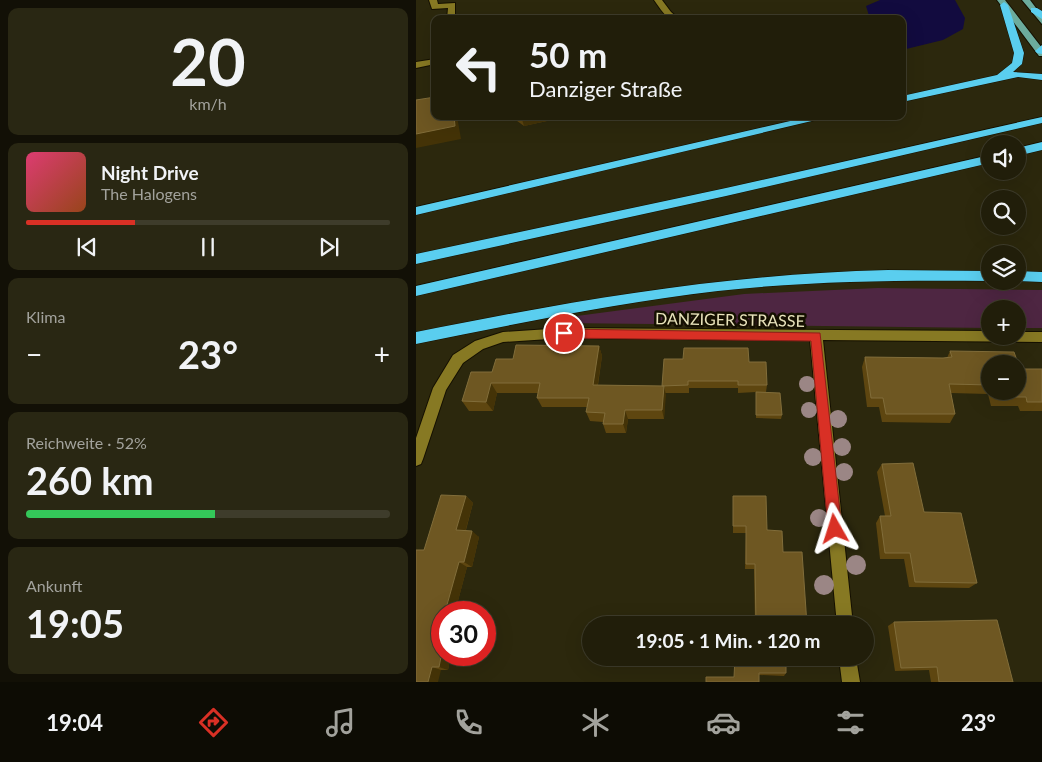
<!DOCTYPE html>
<html lang="de">
<head>
<meta charset="utf-8">
<style>
	body { margin:0; font-family:Lato,sans-serif; background:#292713; color:#f1f3f6; height:100vh; display:flex; flex-direction:column; font-size:19px; white-space:nowrap }
	* { box-sizing:border-box; margin:0 }
	p { font-size:16px; color:#a2a29c }
	.icon { flex:none; width:28px; height:28px; fill:none; stroke:currentColor; stroke-width:2; stroke-linecap:round; stroke-linejoin:round }
	.map { position:relative; flex:1; overflow:hidden }
	.side { display:flex; flex-direction:column; gap:8px; padding:8px; background:#121006; width:416px }
	.side>* { flex:none }
	.guide { position:absolute; left:15px; top:15px; width:475px; height:105px; border-radius:10px; box-shadow:0 5px 20px #0002,0 0 0 1px #3e3c2b; background:#211e0a; color:#f1f3f6; overflow:hidden }
	.controls { position:absolute; left:565px; top:135px; display:grid; gap:10px }
	.controls a { display:grid; place-items:center; width:45px; height:45px; border-radius:50%; background:#211e0a; box-shadow:0 5px 20px #0002,0 0 0 1px #3e3c2b; font-size:25px }
	.speed { position:absolute; left:15px; top:601px; display:flex; gap:10px; font-size:25px; font-weight:700; text-align:center }
	.speed>* { display:grid; place-content:center; width:65px; height:65px; border-radius:50%; background:#211e0a; box-shadow:0 5px 20px #0002,0 0 0 1px #3e3c2b; line-height:1 }
	.speed .limit { border:8px solid #d22; background:#fff; color:#111 }
	.pin { position:absolute; display:grid; place-items:center; width:42px; height:42px; color:#fff; margin:-21px; border:2px solid #fff; border-radius:50%; box-shadow:0 1px 5px #0007 }
	.me { position:absolute; width:55px; margin:-28px; rotate:354deg; stroke-linejoin:round; filter:drop-shadow(0 0 4px #0008) }
	.turn { display:flex; align-items:center; gap:18px; height:105px; padding:0 15px; font-size:22px }
	.turn .icon { width:65px; height:65px; stroke-width:2.5 }
	.turn b { display:block; font-size:35px; line-height:42px }
	.big { font-size:38px; font-weight:700; line-height:1.1 }
	.side .widget { flex:1; display:flex; flex-direction:column; justify-content:center; gap:8px; min-width:0; padding:0 18px; border-radius:10px; background:#292713 }
	.side .dial { align-items:center; gap:0 }
	.dial b { font-size:65px; line-height:1 }
	.song { display:flex; align-items:center; gap:15px }
	.cover { width:60px; height:60px; border-radius:8px; background:linear-gradient(135deg,hsl(340 70% 55%),hsl(20 70% 35%)) }
	.played { height:5px; border-radius:2px; background:linear-gradient(90deg,#d93025 30%,#3e3c2b 30%) }
	.keys { display:flex; justify-content:space-around; direction:ltr }
	.heat { display:flex; justify-content:space-between; align-items:center; font-size:28px; direction:ltr }
	.charge { height:8px; border-radius:4px; background:linear-gradient(90deg,#34c759 52%,#3e3c2b 0) }
	.trip { position:absolute; left:166px; top:616px; width:292px; height:50px; border-radius:25px; background:#211e0a; box-shadow:0 5px 20px #0002,0 0 0 1px #3e3c2b; font-weight:700; line-height:50px; text-align:center }
	.menu { display:flex; height:80px; justify-content:space-around; align-items:center; background:#0d0c04; color:#a2a29c }
	.menu .icon { width:35px; height:35px }
	.menu .on { color:#d93025 }
	.menu b { font-size:22px; color:#f1f3f6 }
	main { display:flex; flex:1; min-height:0 }
	.map>svg:first-child { display:block }
	.green { fill:#4e2642 }
	.water { fill:#120b3f }
	.lines { fill:none; stroke-linecap:round; stroke-linejoin:round }
	.minor-casing { stroke:#151000; stroke-width:2 }
	.major-casing { stroke:#151000; stroke-width:2 }
	.highway-casing { stroke:#151000; stroke-width:1 }
	.minor { fill:#877923; fill-rule:evenodd }
	.major { fill:#6cac9d; fill-rule:evenodd }
	.highway { fill:#5aceef; fill-rule:evenodd }
	.tree { fill:#9b8685 }
	.wall { fill:#5e4610; fill-rule:evenodd }
	.shaded-wall { fill:#443307 }
	.building { fill:#6e5722; stroke:#816d3a }
	.route { fill:#d93025; stroke:#8d1f18 }
	.labels { text-anchor:middle; dominant-baseline:central; stroke-width:5; stroke-linejoin:round; paint-order:stroke }
	.street-label { font-size:16px; fill:#eae4bc; stroke:#151000 }
</style>
</head>
<body>
<main>
<section class="side">
<div class="widget dial"><b>20</b><p>km/h</p></div>
<div class="widget">
<div class="song"><i class="cover"></i><div><b>Night Drive</b><p>The Halogens</p></div></div>
<div class="played"></div>
<div class="keys"><svg class="icon" aria-label="previous" viewBox="0 0 24 24"><path d="M18 5L8 12l10 7zM5 5v14"/></svg><svg class="icon" aria-label="pause" viewBox="0 0 24 24"><path d="M8 5v14M16 5v14"/></svg><svg class="icon" aria-label="next" viewBox="0 0 24 24"><path d="M6 5l10 7-10 7zM19 5v14"/></svg></div>
</div>
<div class="widget"><p>Klima</p>
<div class="heat"><a>−</a><b class="big">23°</b><a>+</a></div>
</div>
<div class="widget"><p>Reichweite · 52%</p><b class="big">260 km</b><div class="charge"></div></div>
<div class="widget"><p>Ankunft</p><b class="big">19:05</b></div>
</section>
<div class="map">
<svg width="626" height="682" viewBox="0 0 626 682">
	<rect width="100%" height="100%" fill="#2c280d"/>
	<path class="green" d="M462,288L626,290V328H601V309H574V328L145,323L153,317L328,294Z"/>
	<path class="water" d="M464,0H539L549,18L547,29L527,40L486,50V19H454L450,6Z"/>
	<g class="lines">
		<g class="minor-casing">
			<path id="minor" d="M13,0H21L22,4L39,3V19H31L32,8L16,9Z
				M238,0H246L255,12L263,19C249,19 246,11 238,0Z
				M19,59V64L0,68V62Z
				M148,328L574,331V336H601V332H626V342L407,340L437,625H421L394,340L148,338L87,342L67,349L47,363L30,390L7,459L5,464L0,466V438L17,388L37,355L59,341L87,332Z
				M423,658H440L444,682H426Z"/>
		</g>
		<g class="major-casing">
			<path id="major" d="M581,0H589L626,48V56H623Z
				M606,0H614L626,16V24Z"/>
		</g>
		<g class="highway-casing">
			<path id="highway" d="M588,2L592,5L608,53L606,64L597,72L626,74V80L602,77L486,102V96L581,75L596,63L598,53L584,5Z
				M615,8H621L626,11V19L615,12Z
				M626,45V54L621,53L619,51Z
				M396,116H417L0,215V207Z
				M626,117V123L310,196L0,264V254L310,188Z
				M626,142V150L601,156V148Z
				M574,155V163L0,296V286Z
				M472,270L574,271V281C483,280 392,281 302,291C200,303 100,324 0,344V332C160,300 308,274 472,270Z
				M601,271L626,272V282L601,281Z"/>
		</g>
		<use href="#minor" class="minor"/>
		<use href="#major" class="major"/>
		<use href="#highway" class="highway"/>
	</g>
	<g class="tree">
		<circle cx="391" cy="384" r="8"/>
		<circle cx="393" cy="410" r="8"/>
		<circle cx="422" cy="419" r="9"/>
		<circle cx="426" cy="447" r="9"/>
		<circle cx="397" cy="457" r="9"/>
		<circle cx="428" cy="472" r="9"/>
		<circle cx="403" cy="518" r="9"/>
		<circle cx="440" cy="565" r="10"/>
		<circle cx="408" cy="585" r="10"/>
	</g>
	<path class="wall" d="M93,116H154L108,126L97,118Z
		M183,346L186,356L182,385L246,386L333,362L351,385L350,392L366,415L365,419L340,418V392L322,393V388H273V393H249L248,419H212L210,433H190L187,424V422L174,421L170,412L171,407H126L121,398L122,393H81L77,411H53L46,401L76,372L97,359Z
		M534,351L604,369H626V411H604L602,406H575L572,394L535,393L539,414L534,423L466,422L463,407H451L446,367L449,357L527,358H531ZM574,364L601,391H574Z
		M466,464L508,512L561,583L553,588L493,587L488,559H464L460,523L464,516H469L461,472Z
		M50,496L57,503L50,530L63,537L56,567H51L39,612H26V655H35L32,670H25L0,682Z
		M317,496L351,530L367,552L391,625H339L338,569H329L330,533H317Z
		M478,622L597,682H515L513,670L479,671L472,626Z
		M319,658L370,673L368,676L343,675L318,677Z"/>
	<path class="shaded-wall" d="M38,116H41L45,139L0,148V134Z
		M105,116H154L108,126Z
		M183,346L186,356L180,395L177,385Z
		M75,383L81,393L77,411L70,402Z
		M248,386L250,395L248,419L246,410Z
		M209,410L212,419L210,433L207,424Z
		M50,496L57,503L48,536L40,530Z
		M56,531L63,537L56,567L48,562Z
		M43,562L51,567L39,612H29Z
		M26,652V655H35L32,670L23,667Z
		M16,667L25,670L22,682H12Z"/>
	<path class="building" d="M19,97V116H38L39,126L0,134V100Z
		M100,345L183,346L177,385L248,386L246,410H209L207,424H187L189,413L170,412L173,398H121L124,383H75L70,402L46,401L55,372H76L80,359H97Z
		M268,348H332L333,362H350L351,385H322V381H272V385L246,386L248,359H267Z
		M534,351L598,352L604,369H626V402H611L610,397H582L580,391H601V364H574V385L533,384L539,414H470L467,398H455L449,357L527,358L536,357Z
		M340,392L364,393L366,415H340Z
		M497,463L508,512L545,513L561,583L499,582L494,553H469L464,516H475L466,464Z
		M25,495L50,496L40,530L56,531L48,562H43L29,612H26V623L25,626H26V652L23,667H16L12,682H0V550H8Z
		M317,496H350L351,530L366,531L367,552H386L391,625H340L339,564H330V526H317Z
		M581,620L597,682H523L521,667L485,668L478,622Z
		M319,658H370V673H343V682H290V677H318Z"/>
	<path class="route" d="M148,329L404,333L426,529L424,534L419,536L414,534L412,529L395,341L148,338L143,333Z"/>
	<g class="labels">
		<g class="street-label">
			<text transform="translate(314 319) rotate(1)">DANZIGER STRASSE</text>
		</g>
	</g>
</svg>
<div class="controls">
<a><svg class="icon" aria-label="sound" viewBox="0 0 24 24"><path d="M4 9h4l5-4v14l-5-4H4zM17 9q2 3 0 6"/></svg></a>
<a><svg class="icon" aria-label="search" viewBox="0 0 24 24"><circle cx="10" cy="10" r="6"/><path d="M15 15l6 6"/></svg></a>
<a><svg class="icon" aria-label="layers" viewBox="0 0 24 24"><path d="M12 4l9 5-9 5-9-5zM3 14l9 5 9-5"/></svg></a>
<a>+</a>
<a>−</a>
</div>
<div class="speed"><div class="limit">30</div></div>
<div class="pin" style="left:148px;top:333px;background:#d93025"><svg class="icon" aria-label="arrive" viewBox="0 0 24 24"><path d="M6 21V4h12l-3 4 3 4H6"/></svg></div>
<svg class="me" style="left:419px;top:529px" viewBox="-20 -20 40 40"><path d="M0-17L14 15 0 8-14 15z" fill="#d93025" stroke="#fff" stroke-width="4"/></svg>
<div class="trip">19:05 · 1 Min. · 120 m</div>
<div class="guide">
<div class="turn"><svg class="icon" aria-label="left" viewBox="0 0 24 24"><path d="M17 20v-9H6M10 6l-5 5 5 5"/></svg><div><b>50 m</b>Danziger Straße</div></div>
</div>
</div>
</main>
<nav class="menu">
<b>19:04</b>
<svg class="icon on" aria-label="directions" viewBox="0 0 24 24"><path d="M12 3l9 9-9 9-9-9zM9 14v-3h6M13 9l2 2-2 2"/></svg>
<svg class="icon" aria-label="music" viewBox="0 0 24 24"><path d="M9 18V5l10-2v13"/><circle cx="6" cy="18" r="3"/><circle cx="16" cy="16" r="3"/></svg>
<svg class="icon" aria-label="phone" viewBox="0 0 24 24"><path d="M5 4h4l2 5-3 2q2 4 5 5l2-3 5 2v4C11 20 4 13 5 4z"/></svg>
<svg class="icon" aria-label="climate" viewBox="0 0 24 24"><path d="M12 3v18M4 7l16 10M4 17L20 7"/></svg>
<svg class="icon" aria-label="car" viewBox="0 0 24 24"><path d="M5 17H2v-5l4-1 3-4h7l3 4 3 1v5h-3M9 17h6M6 11h13"/><circle cx="7" cy="17" r="2"/><circle cx="17" cy="17" r="2"/></svg>
<svg class="icon" aria-label="filters" viewBox="0 0 24 24"><path d="M4 7h16M4 17h16"/><circle cx="9" cy="7" r="2"/><circle cx="15" cy="17" r="2"/></svg>
<b>23°</b>
</nav>
</body>
</html>
